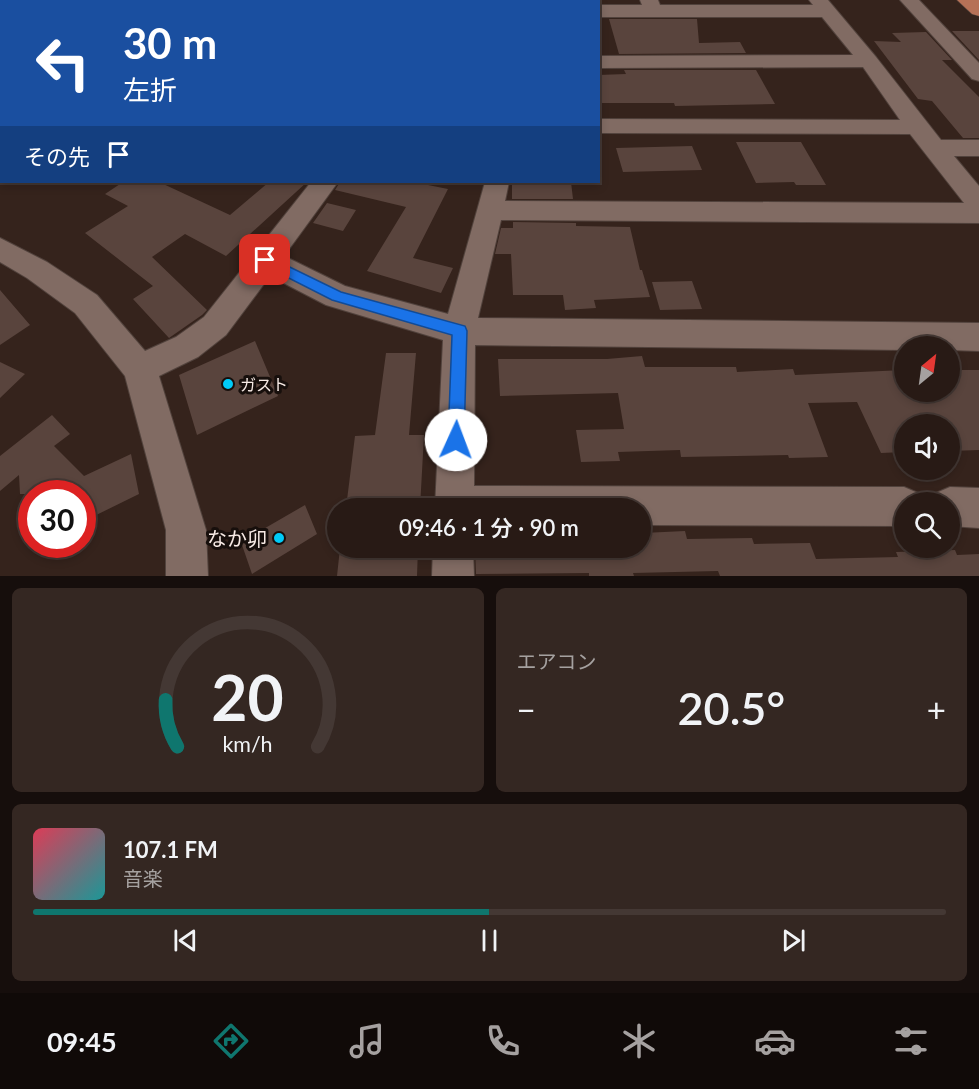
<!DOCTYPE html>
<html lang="ja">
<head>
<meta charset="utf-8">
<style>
	body { margin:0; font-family:Lato,"Noto Sans JP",sans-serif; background:#342722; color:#f1f3f6; height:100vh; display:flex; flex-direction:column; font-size:22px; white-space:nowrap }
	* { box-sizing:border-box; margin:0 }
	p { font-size:20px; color:#a5a1a0 }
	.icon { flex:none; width:33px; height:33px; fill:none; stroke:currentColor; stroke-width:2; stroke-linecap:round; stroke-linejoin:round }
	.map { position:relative; height:576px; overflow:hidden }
	.panel { display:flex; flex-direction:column; gap:12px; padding:12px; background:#160e0c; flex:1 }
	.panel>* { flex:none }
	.guide { position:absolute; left:0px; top:0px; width:600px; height:183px; box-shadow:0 3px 9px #0003,0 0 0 2px #443834; background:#1a4fa0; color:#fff; overflow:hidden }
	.needle { width:39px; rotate:29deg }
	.tools { position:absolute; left:894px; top:336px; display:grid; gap:12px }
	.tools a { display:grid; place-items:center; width:66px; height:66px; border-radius:50%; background:#281a15; box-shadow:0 3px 9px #0003,0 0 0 2px #443834; font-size:30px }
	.speed { position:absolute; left:18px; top:480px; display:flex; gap:12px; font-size:30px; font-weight:700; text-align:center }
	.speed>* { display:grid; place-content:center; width:78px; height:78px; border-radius:50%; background:#281a15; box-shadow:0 3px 9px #0003,0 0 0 2px #443834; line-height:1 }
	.speed .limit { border:9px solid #d22; background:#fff; color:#111 }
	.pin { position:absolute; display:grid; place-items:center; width:51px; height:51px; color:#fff; margin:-26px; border-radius:12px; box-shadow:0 3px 9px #0006 }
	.me { position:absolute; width:66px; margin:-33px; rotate:2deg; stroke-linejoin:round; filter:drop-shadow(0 0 4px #0008) }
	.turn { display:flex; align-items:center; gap:21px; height:126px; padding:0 24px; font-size:27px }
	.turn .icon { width:78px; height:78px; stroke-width:2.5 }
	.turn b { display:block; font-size:42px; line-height:51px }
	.then { display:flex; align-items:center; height:57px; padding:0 24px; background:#0003; gap:12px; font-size:22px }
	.big { font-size:45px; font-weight:600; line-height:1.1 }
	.panel .card { flex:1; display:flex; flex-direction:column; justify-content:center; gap:9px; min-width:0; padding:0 21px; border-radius:9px; background:#342722 }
	.panel .dial { align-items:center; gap:0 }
	.dial svg { height:156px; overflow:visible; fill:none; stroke:#443834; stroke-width:7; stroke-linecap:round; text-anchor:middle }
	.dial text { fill:#f1f3f6; stroke:none }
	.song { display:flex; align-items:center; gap:18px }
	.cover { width:72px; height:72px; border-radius:9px; background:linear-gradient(135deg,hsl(350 70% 55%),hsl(180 70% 35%)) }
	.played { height:6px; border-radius:3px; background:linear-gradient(90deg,#0f766e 50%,#443834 50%) }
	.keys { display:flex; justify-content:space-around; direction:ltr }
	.heat { display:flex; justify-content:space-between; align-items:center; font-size:33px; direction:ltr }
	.panel .tiles { flex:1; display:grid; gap:12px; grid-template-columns:1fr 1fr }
	.card:last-child { grid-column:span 2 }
	.trip { position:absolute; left:327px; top:498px; width:324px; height:60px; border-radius:30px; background:#281a15; box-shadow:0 3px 9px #0003,0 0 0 2px #443834; font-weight:600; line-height:60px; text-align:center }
	.menu { display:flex; height:96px; justify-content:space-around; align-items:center; background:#100a08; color:#a5a1a0 }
	.menu .icon { width:42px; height:42px }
	.menu .on { color:#0f766e }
	.menu b { font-size:27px; color:#f1f3f6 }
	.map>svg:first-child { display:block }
	.building { fill:#59443d }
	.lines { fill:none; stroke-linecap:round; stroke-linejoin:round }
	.minor-casing { stroke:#51423c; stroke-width:2 }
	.highway-casing { stroke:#51423c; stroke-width:1 }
	.minor { fill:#816b63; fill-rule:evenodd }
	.highway { fill:#b67157; fill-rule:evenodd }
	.route { fill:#1a73e8; stroke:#114b97; stroke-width:1.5 }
	.poi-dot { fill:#00cbf8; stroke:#170f0c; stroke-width:2 }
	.labels { text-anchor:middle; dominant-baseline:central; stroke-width:6; stroke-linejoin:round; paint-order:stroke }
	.poi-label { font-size:16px; fill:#f8ebe6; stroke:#170f0c; text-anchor:start }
	.near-poi-label { font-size:20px; fill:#f8ebe6; stroke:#170f0c; text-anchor:end }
</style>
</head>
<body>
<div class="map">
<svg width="979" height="576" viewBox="0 0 979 576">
	<rect width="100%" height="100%" fill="#35231c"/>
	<path class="building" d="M609,19H697L699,43L740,42L746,53L619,54Z
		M952,31H979V60Z
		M926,32L952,60H942L979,97V138H963L932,101L918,99L874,41L901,42L892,33Z
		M624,70H756L775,104L675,106L674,103H598V75L626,74Z
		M736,142H801L826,185H796L794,182L756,183Z
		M692,146L702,170L623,172L616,148Z
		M123,182H159L230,215L269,182H307L226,256L185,234L152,257L207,310L202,315L169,338L133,299L153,286L85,233L128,206L105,194Z
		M340,182H413L448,189L413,258L453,268L441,293L367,271L406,207L335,190Z
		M512,182H571L573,199H512Z
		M327,203L356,210L343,231L313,223Z
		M513,222L576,223V226L630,227L640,270H642L650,297L594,300L596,308L565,310L563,295H513L511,254H495L501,228H513Z
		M692,281L702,309L660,310L652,282Z
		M0,290L30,325L0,345Z
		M255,341L278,396L197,435L179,375Z
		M386,353H416L409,435H424L420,508H346L355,436L375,435Z
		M642,356L645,367H736L737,372L793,369L795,375L904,370V392H950V370H979V450L950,451V424H904V452L881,453L857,402L808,403L828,457L789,458L788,455L681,457L680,450L618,452L620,461L581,462L576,430L624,429L618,393L500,396L498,359H607Z
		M0,362L25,374L0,398Z
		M52,415L70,434L54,446L84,476L131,454L139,494L82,522V494H20L19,475L0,491V456Z
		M305,505L317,534L252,574L241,542Z
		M685,531L687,539L752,538L754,544L810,543L816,559L898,557L896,552L955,550L957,555L979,554V576H720L718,571L633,573L634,576H589V573L476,574L475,548H646L643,533Z
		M340,548H418L417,576H337Z"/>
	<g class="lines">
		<g class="minor-casing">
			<path id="minor" d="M19,0H43L44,2H20Z
				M179,0H198L178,2Z
				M247,0H270L271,2H248Z
				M429,0H452L453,2H430Z
				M536,0H554L535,2Z
				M640,0H658L660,5H813L809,0H828L876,57L941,140H979V156H954L979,186V223L501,220L478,318L979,323V351L950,350V346H904V350L475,345L474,486L904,487L918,493L922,502H904V526L640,525V508H435L443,340L326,305L270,276L226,335L198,357L159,376L206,530L208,576H166V530L125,376L75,313L27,278L0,262V238L47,262L97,295L145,351L176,337L204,317L311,182H338L284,256L345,286L448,314L485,182H509L505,201L964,203L910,134L598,133V119L900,120L863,67L598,68V56L853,55L822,17H598V5H642Z
				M900,0H919L979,63V81L972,79Z
				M0,68H2V80H0Z
				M2,95V112L0,113V96Z
				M950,487L979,488V528L950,526V502H932L936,493Z
				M433,548H473L474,576H432Z"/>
		</g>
		<g class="highway-casing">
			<path id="highway" d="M957,0H979V16L972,14Z"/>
		</g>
		<use href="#minor" class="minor"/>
		<use href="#highway" class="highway"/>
	</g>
	<path class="route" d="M265,255L341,292L465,326L467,331L464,440L462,445L456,447L450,445L448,440L452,335L332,300L261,264L259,260L261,257Z"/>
	<g class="poi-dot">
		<circle cx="228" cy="384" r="6"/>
		<circle cx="279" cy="538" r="6"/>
	</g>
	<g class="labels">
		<g class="poi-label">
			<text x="240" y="384">ガスト</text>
		</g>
		<g class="near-poi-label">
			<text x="267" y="538">なか卯</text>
		</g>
	</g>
</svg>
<div class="tools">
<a><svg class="needle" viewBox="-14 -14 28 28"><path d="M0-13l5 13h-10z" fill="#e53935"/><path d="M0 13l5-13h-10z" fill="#a5a1a0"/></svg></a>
<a><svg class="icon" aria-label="sound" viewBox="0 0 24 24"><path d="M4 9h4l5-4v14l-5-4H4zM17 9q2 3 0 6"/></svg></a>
<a><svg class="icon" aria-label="search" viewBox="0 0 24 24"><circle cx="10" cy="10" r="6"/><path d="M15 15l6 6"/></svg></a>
</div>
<div class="speed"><div class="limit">30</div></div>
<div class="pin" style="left:265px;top:260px;background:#d93025"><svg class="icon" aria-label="arrive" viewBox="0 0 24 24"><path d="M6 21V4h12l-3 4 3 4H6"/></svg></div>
<svg class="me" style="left:456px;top:440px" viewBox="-20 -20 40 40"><circle r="19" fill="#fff"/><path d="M0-13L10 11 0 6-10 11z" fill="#1a73e8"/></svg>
<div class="trip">09:46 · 1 分 · 90 m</div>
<div class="guide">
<div class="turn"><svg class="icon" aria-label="left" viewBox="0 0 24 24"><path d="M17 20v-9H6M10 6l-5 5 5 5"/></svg><div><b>30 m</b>左折</div></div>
<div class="then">その先<svg class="icon" aria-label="arrive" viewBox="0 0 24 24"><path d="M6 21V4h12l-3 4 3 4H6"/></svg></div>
</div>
</div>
<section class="panel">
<div class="tiles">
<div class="card dial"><svg viewBox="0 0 100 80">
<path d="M14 69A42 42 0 1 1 86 69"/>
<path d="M14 69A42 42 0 0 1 8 45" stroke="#0f766e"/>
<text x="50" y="56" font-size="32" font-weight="700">20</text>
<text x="50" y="72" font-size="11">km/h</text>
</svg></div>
<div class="card"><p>エアコン</p>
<div class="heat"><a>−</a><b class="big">20.5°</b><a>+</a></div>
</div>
<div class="card">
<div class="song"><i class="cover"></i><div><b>107.1 FM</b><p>音楽</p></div></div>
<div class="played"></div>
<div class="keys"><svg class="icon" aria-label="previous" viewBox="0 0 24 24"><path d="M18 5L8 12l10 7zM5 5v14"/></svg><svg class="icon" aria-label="pause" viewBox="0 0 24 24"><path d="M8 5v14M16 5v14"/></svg><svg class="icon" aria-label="next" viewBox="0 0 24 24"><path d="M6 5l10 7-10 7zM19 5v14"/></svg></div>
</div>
</div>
</section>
<nav class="menu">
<b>09:45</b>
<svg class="icon on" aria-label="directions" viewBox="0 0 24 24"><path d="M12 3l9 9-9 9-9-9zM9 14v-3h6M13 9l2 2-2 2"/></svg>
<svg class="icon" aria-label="music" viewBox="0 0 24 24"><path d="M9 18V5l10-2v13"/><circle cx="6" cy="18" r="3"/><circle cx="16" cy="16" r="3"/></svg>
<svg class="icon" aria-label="phone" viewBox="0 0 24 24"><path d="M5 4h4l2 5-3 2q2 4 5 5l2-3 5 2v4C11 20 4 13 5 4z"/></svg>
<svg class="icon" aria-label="climate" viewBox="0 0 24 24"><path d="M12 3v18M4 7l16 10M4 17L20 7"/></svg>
<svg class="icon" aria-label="car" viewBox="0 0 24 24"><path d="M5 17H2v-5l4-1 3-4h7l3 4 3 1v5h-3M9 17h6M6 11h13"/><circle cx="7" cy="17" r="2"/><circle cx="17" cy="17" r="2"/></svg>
<svg class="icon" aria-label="filters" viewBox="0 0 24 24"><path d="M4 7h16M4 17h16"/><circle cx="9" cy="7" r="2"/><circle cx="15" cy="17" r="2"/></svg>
</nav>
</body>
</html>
